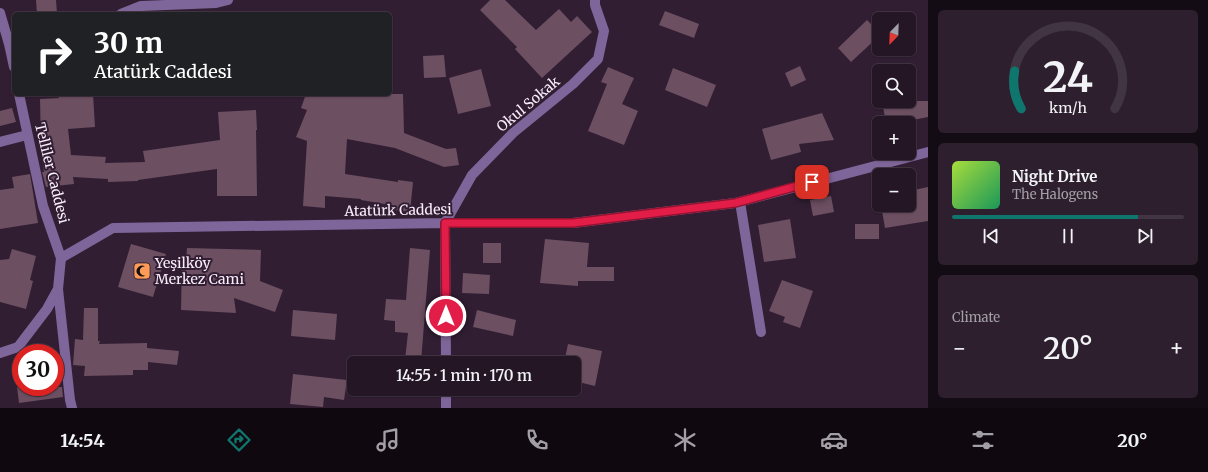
<!DOCTYPE html>
<html lang="en">
<head>
<meta charset="utf-8">
<style>
	body { margin:0; font-family:Merriweather,serif; background:#2d1f2e; color:#f1f3f6; height:100vh; display:flex; flex-direction:column; font-size:15px; white-space:nowrap }
	* { box-sizing:border-box; margin:0 }
	p { font-size:13px; color:#a39fa7 }
	.icon { flex:none; width:22px; height:22px; fill:none; stroke:currentColor; stroke-width:2; stroke-linecap:round; stroke-linejoin:round }
	.map { position:relative; flex:1; overflow:hidden }
	.side { display:flex; flex-direction:column; gap:10px; padding:10px; background:#140c15; width:280px }
	.side>* { flex:none }
	.top-card { position:absolute; left:12px; top:12px; width:380px; height:84px; border-radius:6px; box-shadow:0 1px 3px #0004,0 0 0 1px #423543; background:#202124; color:#fff; overflow:hidden }
	.needle { width:26px; rotate:203deg }
	.tools { position:absolute; left:872px; top:12px; display:grid; gap:8px }
	.tools a { display:grid; place-items:center; width:44px; height:44px; border-radius:6px; background:#251626; box-shadow:0 1px 3px #0004,0 0 0 1px #423543; font-size:20px }
	.speed { position:absolute; left:12px; top:344px; display:flex; gap:8px; font-size:20px; font-weight:700; text-align:center }
	.speed>* { display:grid; place-content:center; width:52px; height:52px; border-radius:50%; background:#251626; box-shadow:0 1px 3px #0004,0 0 0 1px #423543; line-height:1 }
	.speed .limit { border:6px solid #d22; background:#fff; color:#111 }
	.pin { position:absolute; display:grid; place-items:center; width:34px; height:34px; color:#fff; margin:-17px; border-radius:8px; box-shadow:0 2px 6px #0006 }
	.me { position:absolute; width:44px; margin:-22px; rotate:0deg; stroke-linejoin:round; filter:drop-shadow(0 0 3px #0008) }
	.turn { display:flex; align-items:center; gap:14px; height:84px; padding:0 16px; font-size:18px }
	.turn .icon { width:52px; height:52px; stroke-width:2.5 }
	.turn b { display:block; font-size:28px; line-height:34px }
	.big { font-size:30px; font-weight:600; line-height:1.1 }
	.side .card { flex:1; display:flex; flex-direction:column; justify-content:center; gap:6px; min-width:0; padding:0 14px; border-radius:6px; background:#2d1f2e }
	.side .dial { align-items:center; gap:0 }
	.dial svg { height:104px; overflow:visible; fill:none; stroke:#423543; stroke-width:7; stroke-linecap:round; text-anchor:middle }
	.dial text { fill:#f1f3f6; stroke:none }
	.song { display:flex; align-items:center; gap:12px }
	.cover { width:48px; height:48px; border-radius:6px; background:linear-gradient(135deg,hsl(80 70% 55%),hsl(150 70% 35%)) }
	.played { height:4px; border-radius:2px; background:linear-gradient(90deg,#0f766e 80%,#423543 80%) }
	.keys { display:flex; justify-content:space-around; direction:ltr }
	.heat { display:flex; justify-content:space-between; align-items:center; font-size:22px; direction:ltr }
	.trip { position:absolute; left:347px; top:356px; width:234px; height:40px; border-radius:6px; background:#251626; box-shadow:0 1px 3px #0004,0 0 0 1px #423543; font-weight:600; line-height:40px; text-align:center }
	.dock { display:flex; height:64px; justify-content:space-around; align-items:center; background:#0f090f; color:#a39fa7 }
	.dock .icon { width:28px; height:28px }
	.dock .on { color:#0f766e }
	.dock b { font-size:18px; color:#f1f3f6 }
	main { display:flex; flex:1; min-height:0 }
	.map>svg:first-child { display:block }
	.building { fill:#6c4f61 }
	.lines { fill:none; stroke-linecap:round; stroke-linejoin:round }
	.minor { stroke:#7f669a; stroke-width:10 }
	.route-casing { stroke:#92132f; stroke-width:10 }
	.route { stroke:#e11d48; stroke-width:7 }
	.labels { text-anchor:middle; dominant-baseline:central; stroke-width:4; stroke-linejoin:round; paint-order:stroke }
	.street-label { font-size:14px; fill:#faedfb; stroke:#311e33 }
	.poi-label { font-size:14px; fill:#faedfb; stroke:#311e33; text-anchor:start }
</style>
</head>
<body>
<main>
<div class="map">
<svg width="928" height="408" viewBox="0 0 928 408">
	<rect width="100%" height="100%" fill="#311e33"/>
	<path class="building" d="M36,0H56L57,14H37Z
		M490,0H505L536,30L559,9L571,22L577,16L592,32L542,78L515,49L517,47L480,10Z
		M665,11L699,24L694,38L659,25Z
		M867,20L879,32V36L851,62L838,48Z
		M444,55L446,77L424,78L423,56Z
		M800,66L806,80L791,87L785,73Z
		M608,67L634,78L622,104L638,111L624,145L588,131L607,84L601,82Z
		M673,68L716,85L707,107L665,90Z
		M481,69L491,106L458,114L449,78Z
		M58,94H93L95,127L68,129L71,155L106,157L105,163L145,162L143,151L220,140L218,112L256,110L257,130H256L257,196H217V169L138,180V181L108,182V179L73,177L74,184L46,187L42,172H44L41,148L40,99L59,98Z
		M306,94H403L404,133L446,149L456,148L459,165L444,167L395,148L347,139L345,174L398,182V180L413,182L410,212L395,210L396,206L361,200V199L325,196V208L303,206L307,141L296,137L307,110L301,108Z
		M882,101H928V117L898,123H886Z
		M12,108L16,122L0,126V111Z
		M822,113L834,140L799,144L801,152L771,160L762,129Z
		M30,174L38,223L0,229V190L14,188L12,177Z
		M928,187V221L885,228L881,205H909V191Z
		M831,196L834,212L813,216L810,200Z
		M790,219L796,258L764,262L758,225Z
		M855,224H879V239H855Z
		M545,239L589,243L587,267H614V281H578V286L540,283Z
		M483,243H501V263H483Z
		M131,244L166,254L153,297L118,287Z
		M187,248L261,250L260,281L283,290L275,312L234,298L236,313L181,310L182,259L186,260Z
		M410,248L430,250L421,362L405,360L408,333L395,332V321L384,320L386,299L406,300Z
		M12,249L36,256L30,280L33,281L26,309L0,302V260L9,259Z
		M463,273L490,275L489,294L462,293Z
		M782,280L813,291L800,328L783,322L785,317L769,311Z
		M84,308H98V341H100L99,344L147,343V348L179,351L177,365L148,362V370H133V375L84,376L85,366L73,365L75,339L83,340Z
		M293,310L337,314L335,340L291,336Z
		M477,310L516,320L513,336L473,327Z
		M568,344L602,351L595,386L574,381V363H564Z
		M293,374L347,380L344,400L324,397L323,407L290,404Z
		M17,387H62L63,397L19,403Z"/>
	<g class="lines">
		<path class="minor" d="M0,13L9,44L14,67
			M121,14L141,6L216,3L228,0
			M19,94L43,206L61,258
			M0,142L27,135
			M740,202L761,332
			M58,289L70,400L72,408
			M0,353L18,347L47,309L58,289L61,258L113,228L445,223H573L735,203L928,152
			M446,363L445,223L472,175L513,133L573,84L598,59L604,31L595,5V0
			M446,389V408"/>
	</g>
	<g class="lines">
		<g class="route-casing">
			<path id="route" d="M446,316L445,223H573L735,203L812,182"/>
		</g>
		<use href="#route" class="route"/>
	</g>
	<defs>
		<g id="mosque-square" transform="scale(0.9)"><rect x="-9" y="-9" width="18" height="18" rx="4" fill="#fe9b58" stroke="#311e33"/><path d="M3.5-4.9A6 6 0 1 0 3.5 4.9A5 5 0 1 1 3.5-4.9Z" fill="#111"/></g>
	</defs>
	<g fill-rule="evenodd">
		<use href="#mosque-square" x="142" y="271"/>
	</g>
	<g class="labels">
		<g class="street-label">
			<text transform="translate(528 104) rotate(-40)">Okul Sokak</text>
			<text transform="translate(52 173) rotate(76)">Telliler Caddesi</text>
			<text transform="translate(398 210) rotate(-1)">Atatürk Caddesi</text>
		</g>
		<g class="poi-label">
			<text x="155" y="263">Yeşilköy<tspan x="155" dy="16">Merkez Cami</tspan></text>
		</g>
	</g>
</svg>
<div class="tools">
<a><svg class="needle" viewBox="-14 -14 28 28"><path d="M0-13l5 13h-10z" fill="#e53935"/><path d="M0 13l5-13h-10z" fill="#a39fa7"/></svg></a>
<a><svg class="icon" aria-label="search" viewBox="0 0 24 24"><circle cx="10" cy="10" r="6"/><path d="M15 15l6 6"/></svg></a>
<a>+</a>
<a>−</a>
</div>
<div class="speed"><div class="limit">30</div></div>
<div class="pin" style="left:812px;top:182px;background:#d93025"><svg class="icon" aria-label="arrive" viewBox="0 0 24 24"><path d="M6 21V4h12l-3 4 3 4H6"/></svg></div>
<svg class="me" style="left:446px;top:316px" viewBox="-20 -20 40 40"><circle r="17" fill="#e11d48" stroke="#fff" stroke-width="3"/><path d="M0-11L8 9 0 5-8 9z" fill="#fff"/></svg>
<div class="trip">14:55 · 1 min · 170 m</div>
<div class="top-card">
<div class="turn"><svg class="icon" aria-label="right" viewBox="0 0 24 24"><path d="M7 20v-9h11M14 6l5 5-5 5"/></svg><div><b>30 m</b>Atatürk Caddesi</div></div>
</div>
</div>
<section class="side">
<div class="card dial"><svg viewBox="0 0 100 80">
<path d="M14 69A42 42 0 1 1 86 69"/>
<path d="M14 69A42 42 0 0 1 9 40" stroke="#0f766e"/>
<text x="50" y="56" font-size="32" font-weight="700">24</text>
<text x="50" y="72" font-size="11">km/h</text>
</svg></div>
<div class="card">
<div class="song"><i class="cover"></i><div><b>Night Drive</b><p>The Halogens</p></div></div>
<div class="played"></div>
<div class="keys"><svg class="icon" aria-label="previous" viewBox="0 0 24 24"><path d="M18 5L8 12l10 7zM5 5v14"/></svg><svg class="icon" aria-label="pause" viewBox="0 0 24 24"><path d="M8 5v14M16 5v14"/></svg><svg class="icon" aria-label="next" viewBox="0 0 24 24"><path d="M6 5l10 7-10 7zM19 5v14"/></svg></div>
</div>
<div class="card"><p>Climate</p>
<div class="heat"><a>−</a><b class="big">20°</b><a>+</a></div>
</div>
</section>
</main>
<nav class="dock">
<b>14:54</b>
<svg class="icon on" aria-label="directions" viewBox="0 0 24 24"><path d="M12 3l9 9-9 9-9-9zM9 14v-3h6M13 9l2 2-2 2"/></svg>
<svg class="icon" aria-label="music" viewBox="0 0 24 24"><path d="M9 18V5l10-2v13"/><circle cx="6" cy="18" r="3"/><circle cx="16" cy="16" r="3"/></svg>
<svg class="icon" aria-label="phone" viewBox="0 0 24 24"><path d="M5 4h4l2 5-3 2q2 4 5 5l2-3 5 2v4C11 20 4 13 5 4z"/></svg>
<svg class="icon" aria-label="climate" viewBox="0 0 24 24"><path d="M12 3v18M4 7l16 10M4 17L20 7"/></svg>
<svg class="icon" aria-label="car" viewBox="0 0 24 24"><path d="M5 17H2v-5l4-1 3-4h7l3 4 3 1v5h-3M9 17h6M6 11h13"/><circle cx="7" cy="17" r="2"/><circle cx="17" cy="17" r="2"/></svg>
<svg class="icon" aria-label="filters" viewBox="0 0 24 24"><path d="M4 7h16M4 17h16"/><circle cx="9" cy="7" r="2"/><circle cx="15" cy="17" r="2"/></svg>
<b>20°</b>
</nav>
</body>
</html>
